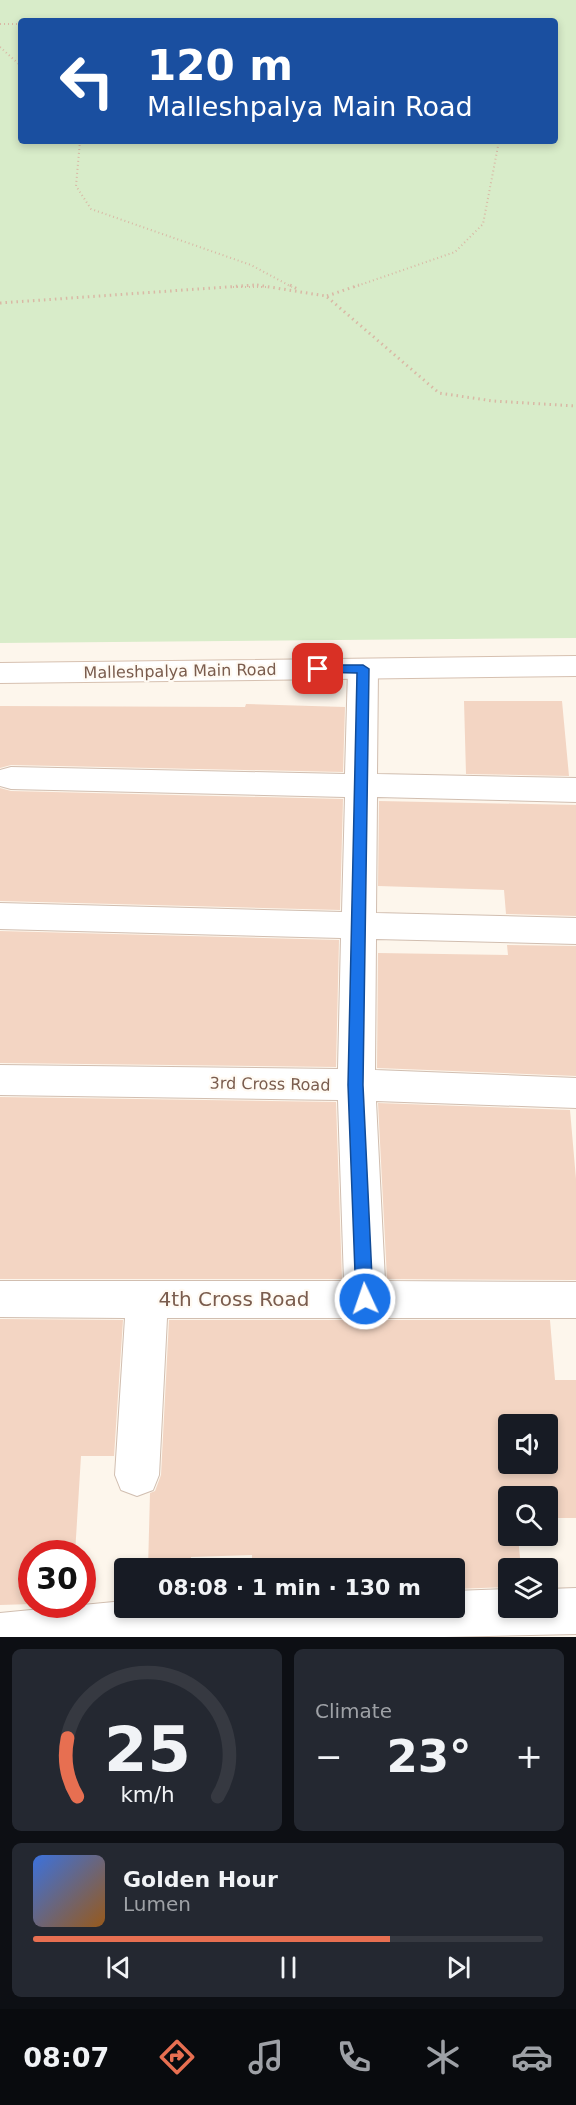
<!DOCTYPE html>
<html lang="en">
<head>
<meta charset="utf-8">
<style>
	body { margin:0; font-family:"DejaVu Sans",sans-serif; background:#242831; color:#f1f3f6; height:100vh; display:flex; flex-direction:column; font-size:22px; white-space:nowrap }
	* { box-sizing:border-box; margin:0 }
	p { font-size:20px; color:#9ea1a6 }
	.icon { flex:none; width:33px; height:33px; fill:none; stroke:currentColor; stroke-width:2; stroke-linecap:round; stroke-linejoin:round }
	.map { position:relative; height:1637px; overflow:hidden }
	.side { display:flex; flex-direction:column; gap:12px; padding:12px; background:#0d0f14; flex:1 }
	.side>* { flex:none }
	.top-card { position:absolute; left:18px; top:18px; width:540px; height:126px; border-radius:6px; box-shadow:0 3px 9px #0003; background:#1a4fa0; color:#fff; overflow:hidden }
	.controls { position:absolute; left:498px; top:1414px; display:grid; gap:12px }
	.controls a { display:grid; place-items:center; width:60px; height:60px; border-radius:6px; background:#171b24; box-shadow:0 3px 9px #0003; font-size:30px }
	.speed { position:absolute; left:18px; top:1540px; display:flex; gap:12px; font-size:30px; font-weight:700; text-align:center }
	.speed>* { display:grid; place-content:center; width:78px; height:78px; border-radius:50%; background:#171b24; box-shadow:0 3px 9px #0003; line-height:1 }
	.speed .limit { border:9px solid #d22; background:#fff; color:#111 }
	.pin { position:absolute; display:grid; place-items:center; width:51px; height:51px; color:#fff; margin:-26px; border-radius:12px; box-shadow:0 3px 9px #0006 }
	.me { position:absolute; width:66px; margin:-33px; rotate:357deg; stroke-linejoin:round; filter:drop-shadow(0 0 4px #0008) }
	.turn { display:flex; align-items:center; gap:21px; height:126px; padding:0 30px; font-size:27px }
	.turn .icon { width:78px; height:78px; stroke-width:2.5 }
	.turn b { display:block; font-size:42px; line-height:51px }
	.big { font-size:45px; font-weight:700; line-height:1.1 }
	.side .widget { flex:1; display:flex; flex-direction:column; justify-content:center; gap:9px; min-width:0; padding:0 21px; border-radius:9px; background:#242831 }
	.side .dial { align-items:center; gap:0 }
	.dial svg { height:156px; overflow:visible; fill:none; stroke:#363941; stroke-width:7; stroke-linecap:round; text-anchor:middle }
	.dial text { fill:#f1f3f6; stroke:none }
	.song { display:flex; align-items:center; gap:18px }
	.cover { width:72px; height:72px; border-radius:9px; background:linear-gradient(135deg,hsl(220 70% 55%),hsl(30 70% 35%)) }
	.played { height:6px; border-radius:3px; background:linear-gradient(90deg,#e76f51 70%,#363941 70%) }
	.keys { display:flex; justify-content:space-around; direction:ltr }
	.heat { display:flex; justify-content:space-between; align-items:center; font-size:33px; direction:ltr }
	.side .tiles { flex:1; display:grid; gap:12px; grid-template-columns:1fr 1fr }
	.widget:last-child { grid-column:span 2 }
	.trip { position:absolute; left:114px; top:1558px; width:351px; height:60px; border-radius:6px; background:#171b24; box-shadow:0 3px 9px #0003; font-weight:700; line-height:60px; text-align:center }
	.tab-bar { display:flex; height:96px; justify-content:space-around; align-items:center; background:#090b0e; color:#9ea1a6 }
	.tab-bar .icon { width:42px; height:42px }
	.tab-bar .current { color:#e76f51 }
	.tab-bar b { font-size:27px; color:#f1f3f6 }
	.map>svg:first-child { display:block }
	.green { fill:#d8ecc9; fill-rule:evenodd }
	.building { fill:#f3d5c3; fill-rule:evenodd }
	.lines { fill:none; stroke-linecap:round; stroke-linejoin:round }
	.minor-casing { stroke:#d1beb0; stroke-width:2 }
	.secondary-casing { stroke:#d6c0b0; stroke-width:2 }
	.path-far1 { stroke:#d9b8a5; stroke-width:2; stroke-dasharray:1 3; stroke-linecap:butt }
	.path { stroke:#d9b8a5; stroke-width:3; stroke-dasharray:1.5 4; stroke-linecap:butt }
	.minor { fill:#fff; fill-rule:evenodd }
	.secondary { fill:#fff; fill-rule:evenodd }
	.route { fill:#1a73e8; stroke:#114b97; stroke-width:1.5 }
	.labels { text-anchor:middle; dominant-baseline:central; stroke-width:4.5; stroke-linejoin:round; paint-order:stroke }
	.street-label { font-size:16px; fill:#7a5c4d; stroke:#fffaf3 }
	.near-street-label { font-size:20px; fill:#7a5c4d; stroke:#fffaf3 }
</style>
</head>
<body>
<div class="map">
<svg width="576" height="1637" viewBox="0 0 576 1637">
	<rect width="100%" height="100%" fill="#fdf6ec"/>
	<path class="green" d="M0,0H576V638L0,643ZM21,21H555V141H21Z"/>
	<path class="building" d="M464,701H562L569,776L466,774Z
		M246,704L345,707L343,772L11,765L0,768V706L245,707Z
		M0,788L11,791L343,799L340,910L0,901Z
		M379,801L576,805V916L506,914L504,890L378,886Z
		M0,931L339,940L336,1067L0,1063Z
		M507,945L576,946V1076L377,1068L378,953L508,955Z
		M0,1097L336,1102L342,1279H0Z
		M378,1103L570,1110L576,1179V1280L387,1279Z
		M0,1319L123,1320L114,1456H81L75,1554H32V1604L0,1605Z
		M169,1320H550L555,1380H576V1518H548V1497H508V1536H518L521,1569H508V1587L454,1589V1569H252V1555L191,1557V1569H148L150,1493L155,1491L161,1475ZM508,1425H548V1464H508Z"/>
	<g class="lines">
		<g class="minor-casing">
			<path id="minor" d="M363,659L374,662L378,669L377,774L576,778V802L377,797L376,913L576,918V944L376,939L375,1070L576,1078V1108L376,1101L385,1281L576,1282V1318H167L159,1475L153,1490L137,1496L121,1490L115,1475L125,1318L0,1317V1281H344L338,1100L0,1095V1065L338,1069L341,938L0,929V903L342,912L345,797L11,789L0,786V770L11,767L345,774L348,669L352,662Z
				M576,1588V1634L444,1637H0V1613L124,1601V1608H454V1591L508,1589V1608H548V1589Z"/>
		</g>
		<g class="secondary-casing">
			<path id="secondary" d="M576,656V676L0,683V663Z"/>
		</g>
		<path class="path-far1" d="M0,24H21
			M0,47L21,66
			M80,141L76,186L91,209L251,265L292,287
			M233,287H266
			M354,287L455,252L483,224L499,141"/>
		<path class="path" d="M257,285L326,296L439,393L493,401L576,406
			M290,285L299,290
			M327,296L359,285
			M0,303L255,285"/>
		<use href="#minor" class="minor"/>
		<use href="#secondary" class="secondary"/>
	</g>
	<path class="route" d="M318,665H363L369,669L363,1085L373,1299L371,1304L365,1306L359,1304L356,1299L348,1085L357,673L313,672L312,669Z"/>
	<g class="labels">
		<g class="street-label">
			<text transform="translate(180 671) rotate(-1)">Malleshpalya Main Road</text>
			<text transform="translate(270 1084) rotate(1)">3rd Cross Road</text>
		</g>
		<g class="near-street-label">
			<text x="234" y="1299">4th Cross Road</text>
		</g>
	</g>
</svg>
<div class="controls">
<a><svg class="icon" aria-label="sound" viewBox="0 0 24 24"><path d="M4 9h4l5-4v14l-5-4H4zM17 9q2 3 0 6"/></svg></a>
<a><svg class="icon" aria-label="search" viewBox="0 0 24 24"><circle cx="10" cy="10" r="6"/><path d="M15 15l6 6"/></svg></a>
<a><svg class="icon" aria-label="layers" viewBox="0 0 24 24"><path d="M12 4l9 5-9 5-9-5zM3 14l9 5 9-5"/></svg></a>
</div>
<div class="speed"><div class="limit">30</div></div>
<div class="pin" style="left:318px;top:669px;background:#d93025"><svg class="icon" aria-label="arrive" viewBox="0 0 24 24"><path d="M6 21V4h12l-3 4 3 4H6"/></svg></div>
<svg class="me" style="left:365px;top:1299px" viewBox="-20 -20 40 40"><circle r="17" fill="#1a73e8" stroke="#fff" stroke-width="3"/><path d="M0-11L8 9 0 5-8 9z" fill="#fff"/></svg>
<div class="trip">08:08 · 1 min · 130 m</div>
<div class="top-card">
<div class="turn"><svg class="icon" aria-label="left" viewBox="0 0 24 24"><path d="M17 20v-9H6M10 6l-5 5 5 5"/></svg><div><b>120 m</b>Malleshpalya Main Road</div></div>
</div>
</div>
<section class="side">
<div class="tiles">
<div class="widget dial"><svg viewBox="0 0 100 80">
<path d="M14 69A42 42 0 1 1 86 69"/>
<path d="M14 69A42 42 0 0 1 9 39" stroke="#e76f51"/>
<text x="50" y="56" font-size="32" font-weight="700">25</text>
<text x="50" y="72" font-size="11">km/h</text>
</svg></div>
<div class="widget"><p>Climate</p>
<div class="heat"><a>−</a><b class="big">23°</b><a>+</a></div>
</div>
<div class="widget">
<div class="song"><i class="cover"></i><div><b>Golden Hour</b><p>Lumen</p></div></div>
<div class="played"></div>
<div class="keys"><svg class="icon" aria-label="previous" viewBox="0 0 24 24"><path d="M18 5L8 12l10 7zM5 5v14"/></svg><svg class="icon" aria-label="pause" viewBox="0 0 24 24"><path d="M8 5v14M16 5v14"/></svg><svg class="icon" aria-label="next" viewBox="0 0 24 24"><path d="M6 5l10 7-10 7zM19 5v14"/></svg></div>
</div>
</div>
</section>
<nav class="tab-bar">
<b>08:07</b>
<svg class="icon current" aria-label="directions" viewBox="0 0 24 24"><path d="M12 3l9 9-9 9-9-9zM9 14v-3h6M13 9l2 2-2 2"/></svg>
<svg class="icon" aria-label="music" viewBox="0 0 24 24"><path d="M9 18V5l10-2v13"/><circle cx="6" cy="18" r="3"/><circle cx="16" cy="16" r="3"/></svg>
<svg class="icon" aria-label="phone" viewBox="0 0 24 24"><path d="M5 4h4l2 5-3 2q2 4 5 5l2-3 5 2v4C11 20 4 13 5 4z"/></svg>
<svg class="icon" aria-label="climate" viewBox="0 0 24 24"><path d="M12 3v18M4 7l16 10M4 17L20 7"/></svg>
<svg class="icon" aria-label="car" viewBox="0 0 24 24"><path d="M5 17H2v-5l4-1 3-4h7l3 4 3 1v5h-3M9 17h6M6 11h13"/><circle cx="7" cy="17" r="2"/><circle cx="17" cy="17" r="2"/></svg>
</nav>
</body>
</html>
